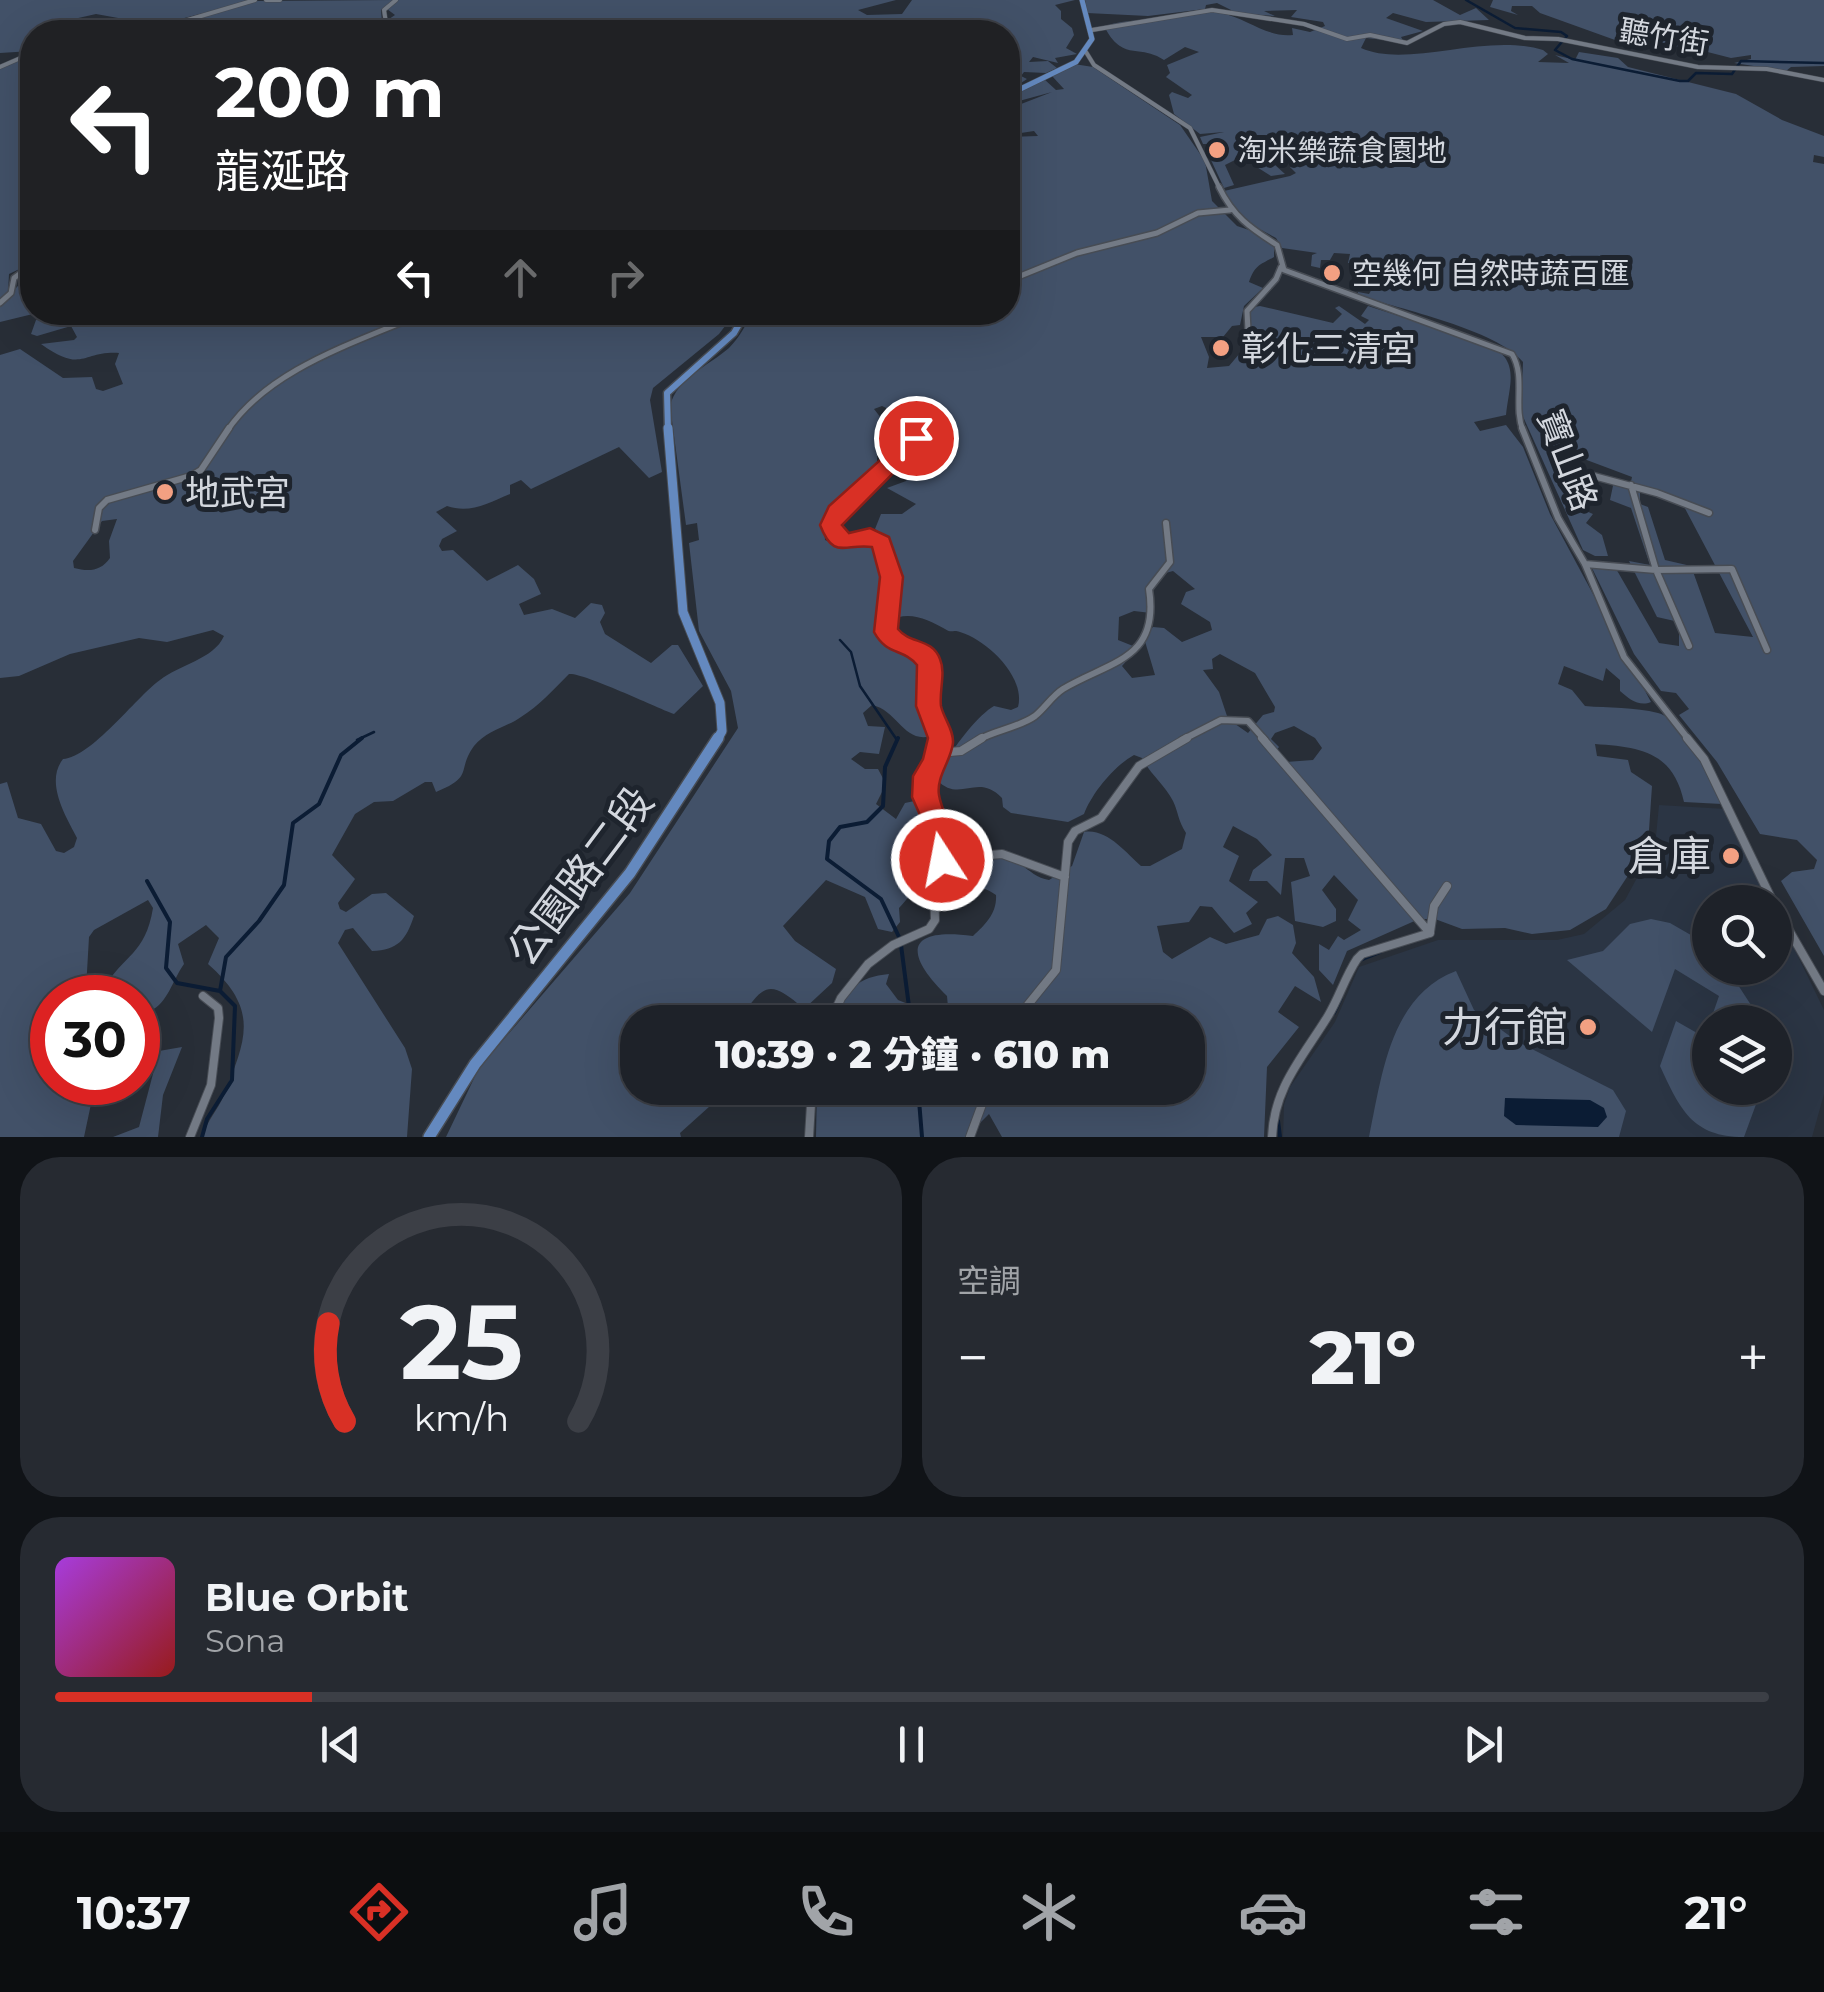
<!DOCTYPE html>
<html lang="zh-TW">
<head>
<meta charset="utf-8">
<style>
	body { margin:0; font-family:Montserrat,"Noto Sans TC",sans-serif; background:#262a31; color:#f1f3f6; height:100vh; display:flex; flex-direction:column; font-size:38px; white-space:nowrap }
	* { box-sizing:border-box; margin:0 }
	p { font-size:32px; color:#a1a4a8 }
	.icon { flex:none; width:55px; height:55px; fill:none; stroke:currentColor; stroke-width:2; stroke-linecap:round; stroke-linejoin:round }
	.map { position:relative; height:1137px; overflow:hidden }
	.sheet { display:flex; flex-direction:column; gap:20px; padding:20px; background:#101317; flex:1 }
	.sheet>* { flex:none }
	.guide { position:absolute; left:20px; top:20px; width:1000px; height:305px; border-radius:40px; box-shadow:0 10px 40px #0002,0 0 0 2px #3c3f46; background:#202124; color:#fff; overflow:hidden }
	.controls { position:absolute; left:1692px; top:885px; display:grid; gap:20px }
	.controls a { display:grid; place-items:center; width:100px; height:100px; border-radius:50%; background:#1e2229; box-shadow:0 10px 40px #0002,0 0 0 2px #3c3f46; font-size:50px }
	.speed { position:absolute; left:30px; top:975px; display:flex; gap:20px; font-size:50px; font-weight:700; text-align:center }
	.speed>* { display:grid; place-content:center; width:130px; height:130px; border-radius:50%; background:#1e2229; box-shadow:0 10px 40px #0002,0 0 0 2px #3c3f46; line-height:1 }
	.speed .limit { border:15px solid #d22; background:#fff; color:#111 }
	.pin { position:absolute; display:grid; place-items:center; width:85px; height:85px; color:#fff; margin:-42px; border:5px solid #fff; border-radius:50%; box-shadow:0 2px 10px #0007 }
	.me { position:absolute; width:110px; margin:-55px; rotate:349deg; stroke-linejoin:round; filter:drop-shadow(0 0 8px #0008) }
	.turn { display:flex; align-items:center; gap:35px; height:210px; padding:0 30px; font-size:45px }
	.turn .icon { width:130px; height:130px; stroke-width:2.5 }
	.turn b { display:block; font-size:70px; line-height:85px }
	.lanes { display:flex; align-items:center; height:95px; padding:0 30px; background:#0003; justify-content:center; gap:50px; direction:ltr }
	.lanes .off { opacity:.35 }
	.big { font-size:75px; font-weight:800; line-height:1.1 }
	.sheet .card { flex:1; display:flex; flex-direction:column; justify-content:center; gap:15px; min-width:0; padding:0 35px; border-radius:40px; background:#262a31 }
	.sheet .dial { align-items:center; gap:0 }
	.dial svg { height:260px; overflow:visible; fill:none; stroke:#3c3f46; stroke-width:7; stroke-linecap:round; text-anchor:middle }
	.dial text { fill:#f1f3f6; stroke:none }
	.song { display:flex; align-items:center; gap:30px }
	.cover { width:120px; height:120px; border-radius:15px; background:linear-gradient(135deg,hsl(280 70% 55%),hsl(0 70% 35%)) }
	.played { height:10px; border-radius:5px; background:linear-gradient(90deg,#d93025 15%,#3c3f46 15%) }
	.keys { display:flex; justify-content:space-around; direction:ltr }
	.heat { display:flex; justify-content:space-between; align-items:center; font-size:55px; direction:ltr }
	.sheet .tiles { flex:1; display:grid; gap:20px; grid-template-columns:1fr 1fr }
	.card:last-child { grid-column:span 2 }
	.trip { position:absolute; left:620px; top:1005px; width:585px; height:100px; border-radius:40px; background:#1e2229; box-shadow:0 10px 40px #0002,0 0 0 2px #3c3f46; font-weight:800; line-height:100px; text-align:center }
	.tabs { display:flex; height:160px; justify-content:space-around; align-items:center; background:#0c0e10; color:#a1a4a8 }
	.tabs .icon { width:70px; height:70px }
	.tabs .selected { color:#d93025 }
	.tabs b { font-size:45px; color:#f1f3f6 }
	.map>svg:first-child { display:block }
	.built { fill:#2b3544; fill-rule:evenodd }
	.green { fill:#425168; fill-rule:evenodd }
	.water { fill:#0b1c34 }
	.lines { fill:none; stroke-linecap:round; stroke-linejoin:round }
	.stream-far1 { stroke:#0b1c34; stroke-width:2.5 }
	.stream { stroke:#0b1c34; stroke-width:4 }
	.minor-far3-casing { stroke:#474c54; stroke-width:5 }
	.minor-far2-casing { stroke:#474c54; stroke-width:8 }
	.minor-far1-casing { stroke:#474c54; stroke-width:9 }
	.minor-casing { stroke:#474c54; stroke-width:10 }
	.major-far3-casing { stroke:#474c54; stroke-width:6 }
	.major-far2-casing { stroke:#474c54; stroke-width:9 }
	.major-far1-casing { stroke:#474c54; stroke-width:11 }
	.major-casing { stroke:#474c54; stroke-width:14 }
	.minor-far3 { stroke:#737a85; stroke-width:4 }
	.minor-far2 { stroke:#737a85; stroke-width:5 }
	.minor-far1 { stroke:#737a85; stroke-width:6 }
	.minor { stroke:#737a85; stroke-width:8 }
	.major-far3 { stroke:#6489bf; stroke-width:5 }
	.major-far2 { stroke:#6489bf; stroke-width:6 }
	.major-far1 { stroke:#6489bf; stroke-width:9 }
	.major { stroke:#6489bf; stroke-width:11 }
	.route { fill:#d93025; stroke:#8d1f18; stroke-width:2.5 }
	.poi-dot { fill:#f3a082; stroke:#1e242d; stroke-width:4 }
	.labels { text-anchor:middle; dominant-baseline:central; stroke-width:10; stroke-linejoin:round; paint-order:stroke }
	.far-street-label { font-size:30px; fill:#d3d7de; stroke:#1e242d }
	.far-poi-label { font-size:30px; fill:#d3d7de; stroke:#1e242d; text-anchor:start }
	.poi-label { font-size:35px; fill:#d3d7de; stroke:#1e242d; text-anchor:start }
	.street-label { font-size:35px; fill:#d3d7de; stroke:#1e242d }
	.near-poi-label { font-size:42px; fill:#d3d7de; stroke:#1e242d; text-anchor:end }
	.near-street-label { font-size:42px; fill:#d3d7de; stroke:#1e242d }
</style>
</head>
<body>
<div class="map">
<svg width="1824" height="1137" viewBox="0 0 1824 1137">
	<rect width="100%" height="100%" fill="#282e37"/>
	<path class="built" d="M1659,805L1726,809L1772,902H1710V968H1775V909L1824,1010V1094L1812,1137H1283L1284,1105L1290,1087L1335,1022L1359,967L1438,940H1557L1584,934L1625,900L1644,865L1654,857ZM1710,1022H1775V1088H1710Z"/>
	<path class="green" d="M0,0H249L224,8L256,1L393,0L381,10L382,22L365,28L364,32H148L204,13L157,25L96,14L43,26L100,29L96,32H32V51L0,53Z
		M398,0H896L858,10L867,15L902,14L912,0H1075L1055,5L1061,11V19L1072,28L1074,35L1066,48L1077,54L1055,58L1058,63L1033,57L1029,62L1048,61L1057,68L1046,73L1024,72L1021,76L1027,79L1021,83L1008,76V32H595L596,28L578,20L562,27L570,32H382L391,26L386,21L395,15L387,9Z
		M1085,0H1433L1460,15L1476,8L1489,20L1426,22L1393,13L1386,18L1423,31L1401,37L1404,42L1366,38L1361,48C1408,69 1484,32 1543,50L1548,54L1538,62L1569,63L1555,55L1575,60L1579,52L1618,58L1628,67L1736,94L1782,120L1824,136V157L1814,155L1813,162L1824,164V956L1781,881L1792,872L1814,869L1817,860L1797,840L1760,834L1717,762L1679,715L1689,709L1676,693L1661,691L1634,654L1592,568L1615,567L1659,643L1679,646V622L1657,617L1629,561L1650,565L1631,508L1610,500L1614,481L1630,486L1632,477L1568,453L1570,465L1589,471L1590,497H1581L1577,507L1593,514L1586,523L1602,535L1608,556H1595L1583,550L1521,412L1523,362C1498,330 1399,309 1358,295V292L1369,294L1379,277L1358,271L1361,263H1348L1350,254L1334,253L1330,260H1321L1320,268L1311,266L1312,255L1317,253L1282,248L1276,238L1237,217L1224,191L1290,176L1296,173L1290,167L1299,164L1281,152L1267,153L1266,157L1285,174L1271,176L1241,157L1225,165L1234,185L1224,188L1211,160H1224L1221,154L1228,151L1221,144H1203L1200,137L1224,132L1200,134L1174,114L1169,95L1172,92L1188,98L1192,95L1166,77L1170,73L1167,65L1199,52L1185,47L1164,60C1139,43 1123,63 1104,26C1128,19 1149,20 1174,18C1191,16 1204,10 1221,13C1247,18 1267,38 1293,35L1292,28L1310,32L1325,26L1323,22L1291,17L1297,10L1264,11L1275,16L1231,13V10L1217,3L1206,5L1205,9L1148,16L1087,13ZM1640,490L1680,499L1753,637L1715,633L1691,566L1665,560L1648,507L1640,504Z
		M1493,0H1824V66L1791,67L1786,71L1734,63L1751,59V55L1731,58L1688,47H1654L1641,40H1615L1540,13L1532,6H1512L1511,11L1518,15L1490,7Z
		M32,54V263L9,274L8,293L0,299V69Z
		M1074,64L1093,67L1180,125L1205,161L1212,201L1237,226L1255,232L1274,247V257C1260,265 1255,265 1249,282L1263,288L1244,306L1240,325L1232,326L1223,337H1201L1209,357L1207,368L1229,366L1240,353L1253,359L1247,317L1254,307L1260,306L1333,323L1342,314L1335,308L1339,306L1365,324L1369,320L1361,316L1368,306L1489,345C1521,361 1509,385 1506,415L1474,422L1480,431L1506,425L1523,447L1550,514L1651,702C1639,707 1629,699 1620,691V680L1606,668L1603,681L1564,666L1558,684L1572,690L1585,706C1608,708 1635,707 1658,713C1687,721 1710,779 1722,804L1684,802C1673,752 1641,747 1595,744L1597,756L1628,760L1631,772L1652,786L1648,845L1606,909L1570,930L1532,934L1505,928L1462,929L1435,919H1419L1347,951L1333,985L1319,970V944L1329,950L1338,936L1344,940L1361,930L1348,920L1358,900L1334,875L1322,890L1336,909V921L1323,927L1295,921L1291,882L1310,876L1304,858H1285L1281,895L1267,881H1249L1253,870L1272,855L1257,839L1233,826L1223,847L1239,856L1229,881L1258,902L1246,913L1252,924L1234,933L1212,907L1200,906L1189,922L1157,926L1163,952L1172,959L1210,937L1226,944L1259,935L1267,919L1278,916L1293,925L1296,943L1292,953L1314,977L1321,1002L1295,986L1278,1012L1299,1027L1267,1067L1264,1137H1002L989,1114L966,1137H816L817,1088H1188V1022H837C843,991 857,977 889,974L886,984L898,1000L918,1008L921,1018L931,1021L948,1007L947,996C903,953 906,927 973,936C986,924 997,913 996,895C978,881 958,890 939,880C963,858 989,845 1020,864C1030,871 1037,878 1049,880L1072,866L1084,832C1107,828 1126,853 1141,866H1150L1182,849L1186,833C1178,821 1178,811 1173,801C1165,785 1150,774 1142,758L1134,755C1114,766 1092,793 1084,814L1068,822L1011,813L1003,807L1002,798C977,772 960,804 937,780C943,760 976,716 994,706L1011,710L1018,707C1026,677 987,640 960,632C952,629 953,634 945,629C929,620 907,609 889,622C893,651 925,646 941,666C927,683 932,713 937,734C904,748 900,711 872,705L863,713L868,726L885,727L879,754L860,752L851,759L865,769H878L886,784L876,804L896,819L905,803L924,799C928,808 934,819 935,829C939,856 917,889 899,908L900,922L892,932L878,929L865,897L826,880L783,926L795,941L836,969L832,983L804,1009C768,977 763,985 738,1022H728L725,1018L719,1022H638V1088H730L680,1133L681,1137H446L479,1068L630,893L738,728L731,691L699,631L689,543L699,540L697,523L686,525L670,406C677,378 708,366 729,348C739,338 746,325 752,313L1008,312V185L1022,177L1018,172L1008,177V137L1038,136L1034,131L1014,134L1008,127V109L1052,92L1019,101L1008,96L1044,79L1056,90L1064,89L1052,76ZM882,406C903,414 909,437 900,458L909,454L921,461L906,481L887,488L916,504L902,514H881L875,529L882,535C880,537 846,548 843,548L825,540C822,504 858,492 877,468V445L895,436L874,409ZM1173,571L1195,589L1186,592L1181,604L1210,622L1212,630L1182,642L1164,628L1153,627L1144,638L1155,675L1132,678L1122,666L1138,648L1118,640L1119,617L1134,611L1151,613L1154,582L1158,575ZM1220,654L1255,673L1275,707L1274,712L1263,715L1248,733L1228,719L1219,692L1203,670L1213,669L1212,659ZM1294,726L1315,738L1322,748L1313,760L1286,762L1275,752L1279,747L1271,739L1275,733Z
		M32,271V312L37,313L0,322V305Z
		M75,312L735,313L719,334L653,388L650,400L662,472L649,478L619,447L531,489L521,480L510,485V494C488,503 470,514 447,506L436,512L457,531L442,539L439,546L442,551L453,550L487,581L518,565L534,579L541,594L519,604L524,615L552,609L575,618L591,603L602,605L605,613L600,622L605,634L651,663L672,645H678L703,686L674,714C653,706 582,672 569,674C554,689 539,706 521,717C507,727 486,731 474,746C456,771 475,776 436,792L432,782H425L393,801L374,802L355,814L332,855L355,879L338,903L340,909L346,912L372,894L386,893L414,916C406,940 398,950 372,951L353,928L345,930L338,943L405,1048L412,1069L407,1137H203C206,1121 218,1110 224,1095C246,1039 260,1010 208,964L219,938L206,925L178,944L184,964C172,981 168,1003 150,1011L138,998L105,997L103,990C124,953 145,956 153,908L148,900L94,930L89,937L86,989L69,997L52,998V1082L101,1083L91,1104L84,1137H0V784L7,782L18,818L41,824L56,851L64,853L74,847L77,838C65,815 45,782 63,759C92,757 135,698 160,680C179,665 214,659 224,636L213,630L167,642L139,638L70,654L19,676L0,678V355L20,349L63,378L92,377L96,389L103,391L123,384L115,364L119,353C81,351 83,374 41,344L74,340L77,337L71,326L37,336L31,334L36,320ZM117,519L109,541L110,558C101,571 89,572 74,568L73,561L102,521Z
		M1651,919L1670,923L1710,946V968H1727L1762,1022H1710L1719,996L1675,969L1652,1032L1567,960L1603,951L1630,924Z
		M1456,971L1474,1010L1518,1042L1613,1090L1626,1111L1619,1137H1369C1382,1075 1390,996 1456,971Z
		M1676,1021L1704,1037L1710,1023V1088H1762L1744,1137C1692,1137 1680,1109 1660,1066Z
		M182,1047L163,1095L158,1137H113L139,1127L159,1051Z"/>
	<path class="water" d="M1505,1098L1590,1100L1604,1108L1607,1117L1598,1127L1516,1125L1504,1116Z"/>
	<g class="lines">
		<path class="stream-far1" d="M1466,0L1515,28L1561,32L1567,36L1555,50L1572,59L1680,81H1688L1696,73L1732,74L1741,61L1824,63
			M840,640L851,652L860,686L897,740
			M357,740L374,732"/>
		<path class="stream" d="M898,738L885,767L883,806L867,822L840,827L829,841L827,859L881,899L899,937
			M147,881L170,922L166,968L177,983L220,991
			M901,945L911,1022
			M1360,960L1380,952
			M1334,1013L1341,998
			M918,1088L922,1137
			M1278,1121L1280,1137
			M202,1137L207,1119L232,1080L235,1006L220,991L226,957L259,921L284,885L293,823L319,804L341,755L362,738"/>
		<g class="minor-far3-casing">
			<path id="minor-far3" d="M266,0H280
				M1092,30L1212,10L1304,24L1347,39L1370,35L1407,43L1444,24L1460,22L1525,38L1558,39L1698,67L1767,69L1824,80
				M147,32L255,0
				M380,32L386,23L384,10L396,0
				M1086,52L1094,65L1190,128L1220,189
				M0,67L32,53"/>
		</g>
		<g class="minor-far2-casing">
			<path id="minor-far2" d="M1219,187C1233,216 1250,228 1277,245L1284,270L1512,354C1526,377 1513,406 1523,431
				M1008,281L1077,253L1157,233L1198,213L1230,210
				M0,303L11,293L14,278L32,265
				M1249,350L1247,311L1276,279L1281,267
				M227,431C270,367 359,342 426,312"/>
		</g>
		<g class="minor-far1-casing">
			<path id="minor-far1" d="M1522,428L1558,518L1585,564L1624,657L1689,740
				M916,439L837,512L831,525L845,543L870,536C901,556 889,601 886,632L929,662V706L940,740
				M1571,460L1579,472L1657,493L1709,513
				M1631,485L1656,570L1689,646
				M95,530L99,508L107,500L191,476L201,470L229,428
				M1585,564L1656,570L1732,569L1767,650
				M978,740C996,730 1020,727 1035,716C1045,708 1052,696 1063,689C1110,661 1160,660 1149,589L1170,562L1166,523
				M1182,740L1221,720L1248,721L1265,740"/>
		</g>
		<g class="minor-casing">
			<path id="minor" d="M1262,738L1430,933
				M1687,738L1704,759L1773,902
				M938,753L961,751L982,738
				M942,859L1002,854L1065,877
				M1775,906L1824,991
				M1430,932L1434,906L1447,886
				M830,1022L841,998L868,964L893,945L929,929L935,920L934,888L942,847L938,823L925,797L926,776L936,763L940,738
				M1014,1022L1056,970L1068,842L1075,831L1101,818L1139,766L1187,738
				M190,1137L211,1085L219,1018L218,1008L203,996
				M809,1137L812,1088
				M970,1137L988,1088
				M1272,1137C1274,1087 1303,1057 1328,1016C1339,998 1345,977 1357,959L1362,954L1430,933"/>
		</g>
		<g class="major-far3-casing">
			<path id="major-far3" d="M1008,95L1076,62L1092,39L1082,0"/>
		</g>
		<g class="major-far2-casing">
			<path id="major-far2" d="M668,431L667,393L734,333L746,312"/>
		</g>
		<g class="major-far1-casing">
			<path id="major-far1" d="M668,428L683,612L720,703L722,731L717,740"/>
		</g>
		<g class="major-casing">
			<path id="major" d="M429,1137L475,1064L630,873L718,738"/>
		</g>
		<use href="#minor-far3" class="minor-far3"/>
		<use href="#minor-far2" class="minor-far2"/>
		<use href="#minor-far1" class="minor-far1"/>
		<use href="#minor" class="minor"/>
		<use href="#major-far3" class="major-far3"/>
		<use href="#major-far2" class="major-far2"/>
		<use href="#major-far1" class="major-far1"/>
		<use href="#major" class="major"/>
	</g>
	<path class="route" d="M916,432L926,438L923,443L842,525L849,533L870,528L889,537L903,577L898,629C910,644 932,638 940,659C946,673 939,691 941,706C944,719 954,730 953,743C951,761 936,777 939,795C943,820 965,840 952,869L942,873L932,869L924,824L912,797L913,776L923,759L928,738L916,706L917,665C903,648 887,656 874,632L880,577L872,547C845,543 834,561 820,525L829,506L909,434Z"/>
	<g class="poi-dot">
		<circle cx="1217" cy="150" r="10"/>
		<circle cx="1332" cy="273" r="10"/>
		<circle cx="1221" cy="348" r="10"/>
		<circle cx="165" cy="492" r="10"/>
		<circle cx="1731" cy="856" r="10"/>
		<circle cx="1588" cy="1027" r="10"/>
	</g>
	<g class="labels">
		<g class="far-street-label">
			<text transform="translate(1664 37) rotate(9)">聽竹街</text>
		</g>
		<g class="far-poi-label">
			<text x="1237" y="150">淘米樂蔬食園地</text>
			<text x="1352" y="273">空幾何 自然時蔬百匯</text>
		</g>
		<g class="poi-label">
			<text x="1241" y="348">彰化三清宮</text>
			<text x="185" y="492">地武宮</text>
		</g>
		<g class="street-label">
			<text transform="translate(1568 460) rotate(69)">寶山路</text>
		</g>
		<g class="near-poi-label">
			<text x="1711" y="856">倉庫</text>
			<text x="1568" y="1027">力行館</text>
		</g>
		<g class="near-street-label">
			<text transform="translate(580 876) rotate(-53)">公園路二段</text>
		</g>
	</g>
</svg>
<div class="controls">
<a><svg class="icon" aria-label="search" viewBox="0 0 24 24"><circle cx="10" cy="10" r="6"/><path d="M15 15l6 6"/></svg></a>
<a><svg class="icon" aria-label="layers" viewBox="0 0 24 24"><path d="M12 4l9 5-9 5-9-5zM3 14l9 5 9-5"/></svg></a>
</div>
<div class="speed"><div class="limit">30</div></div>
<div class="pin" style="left:916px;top:438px;background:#d93025"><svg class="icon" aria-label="arrive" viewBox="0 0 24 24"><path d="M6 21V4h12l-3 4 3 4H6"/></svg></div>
<svg class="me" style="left:942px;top:860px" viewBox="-20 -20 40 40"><circle r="17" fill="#d93025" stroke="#fff" stroke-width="3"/><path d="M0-11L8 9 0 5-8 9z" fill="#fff"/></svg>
<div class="trip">10:39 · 2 分鐘 · 610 m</div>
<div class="guide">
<div class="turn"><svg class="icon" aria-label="left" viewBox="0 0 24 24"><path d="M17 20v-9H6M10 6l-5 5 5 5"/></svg><div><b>200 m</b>龍涎路</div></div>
<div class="lanes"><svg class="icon" aria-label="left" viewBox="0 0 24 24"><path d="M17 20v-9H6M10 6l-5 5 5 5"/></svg><svg class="icon off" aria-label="ahead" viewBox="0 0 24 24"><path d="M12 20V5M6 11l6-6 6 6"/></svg><svg class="icon off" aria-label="right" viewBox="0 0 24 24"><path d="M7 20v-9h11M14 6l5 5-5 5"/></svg></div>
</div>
</div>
<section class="sheet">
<div class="tiles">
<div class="card dial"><svg viewBox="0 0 100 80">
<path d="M14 69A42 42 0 1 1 86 69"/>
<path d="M14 69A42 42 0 0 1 9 39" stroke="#d93025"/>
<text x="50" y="56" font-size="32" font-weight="700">25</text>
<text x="50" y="72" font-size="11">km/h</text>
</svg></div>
<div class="card"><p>空調</p>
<div class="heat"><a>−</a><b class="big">21°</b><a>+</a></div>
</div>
<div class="card">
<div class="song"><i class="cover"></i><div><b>Blue Orbit</b><p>Sona</p></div></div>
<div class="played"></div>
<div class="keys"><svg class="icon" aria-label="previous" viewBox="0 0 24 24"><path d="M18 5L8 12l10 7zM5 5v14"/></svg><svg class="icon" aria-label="pause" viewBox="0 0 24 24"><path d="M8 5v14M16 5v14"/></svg><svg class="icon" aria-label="next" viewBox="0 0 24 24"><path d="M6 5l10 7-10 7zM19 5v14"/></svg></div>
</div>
</div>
</section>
<nav class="tabs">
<b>10:37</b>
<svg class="icon selected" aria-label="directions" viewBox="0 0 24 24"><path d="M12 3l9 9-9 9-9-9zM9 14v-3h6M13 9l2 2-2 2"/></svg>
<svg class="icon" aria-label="music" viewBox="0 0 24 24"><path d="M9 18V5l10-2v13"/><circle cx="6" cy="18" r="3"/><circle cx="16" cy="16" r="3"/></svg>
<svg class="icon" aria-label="phone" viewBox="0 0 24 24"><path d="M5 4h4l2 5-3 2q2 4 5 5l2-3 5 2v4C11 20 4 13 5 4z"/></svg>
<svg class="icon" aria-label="climate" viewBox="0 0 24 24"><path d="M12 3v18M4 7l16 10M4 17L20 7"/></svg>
<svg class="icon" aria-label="car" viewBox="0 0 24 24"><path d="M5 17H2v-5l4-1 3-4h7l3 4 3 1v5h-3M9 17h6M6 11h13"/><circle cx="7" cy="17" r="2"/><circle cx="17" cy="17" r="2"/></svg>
<svg class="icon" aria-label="filters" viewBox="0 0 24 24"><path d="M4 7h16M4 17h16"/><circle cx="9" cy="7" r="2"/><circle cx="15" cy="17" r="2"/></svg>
<b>21°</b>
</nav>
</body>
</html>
